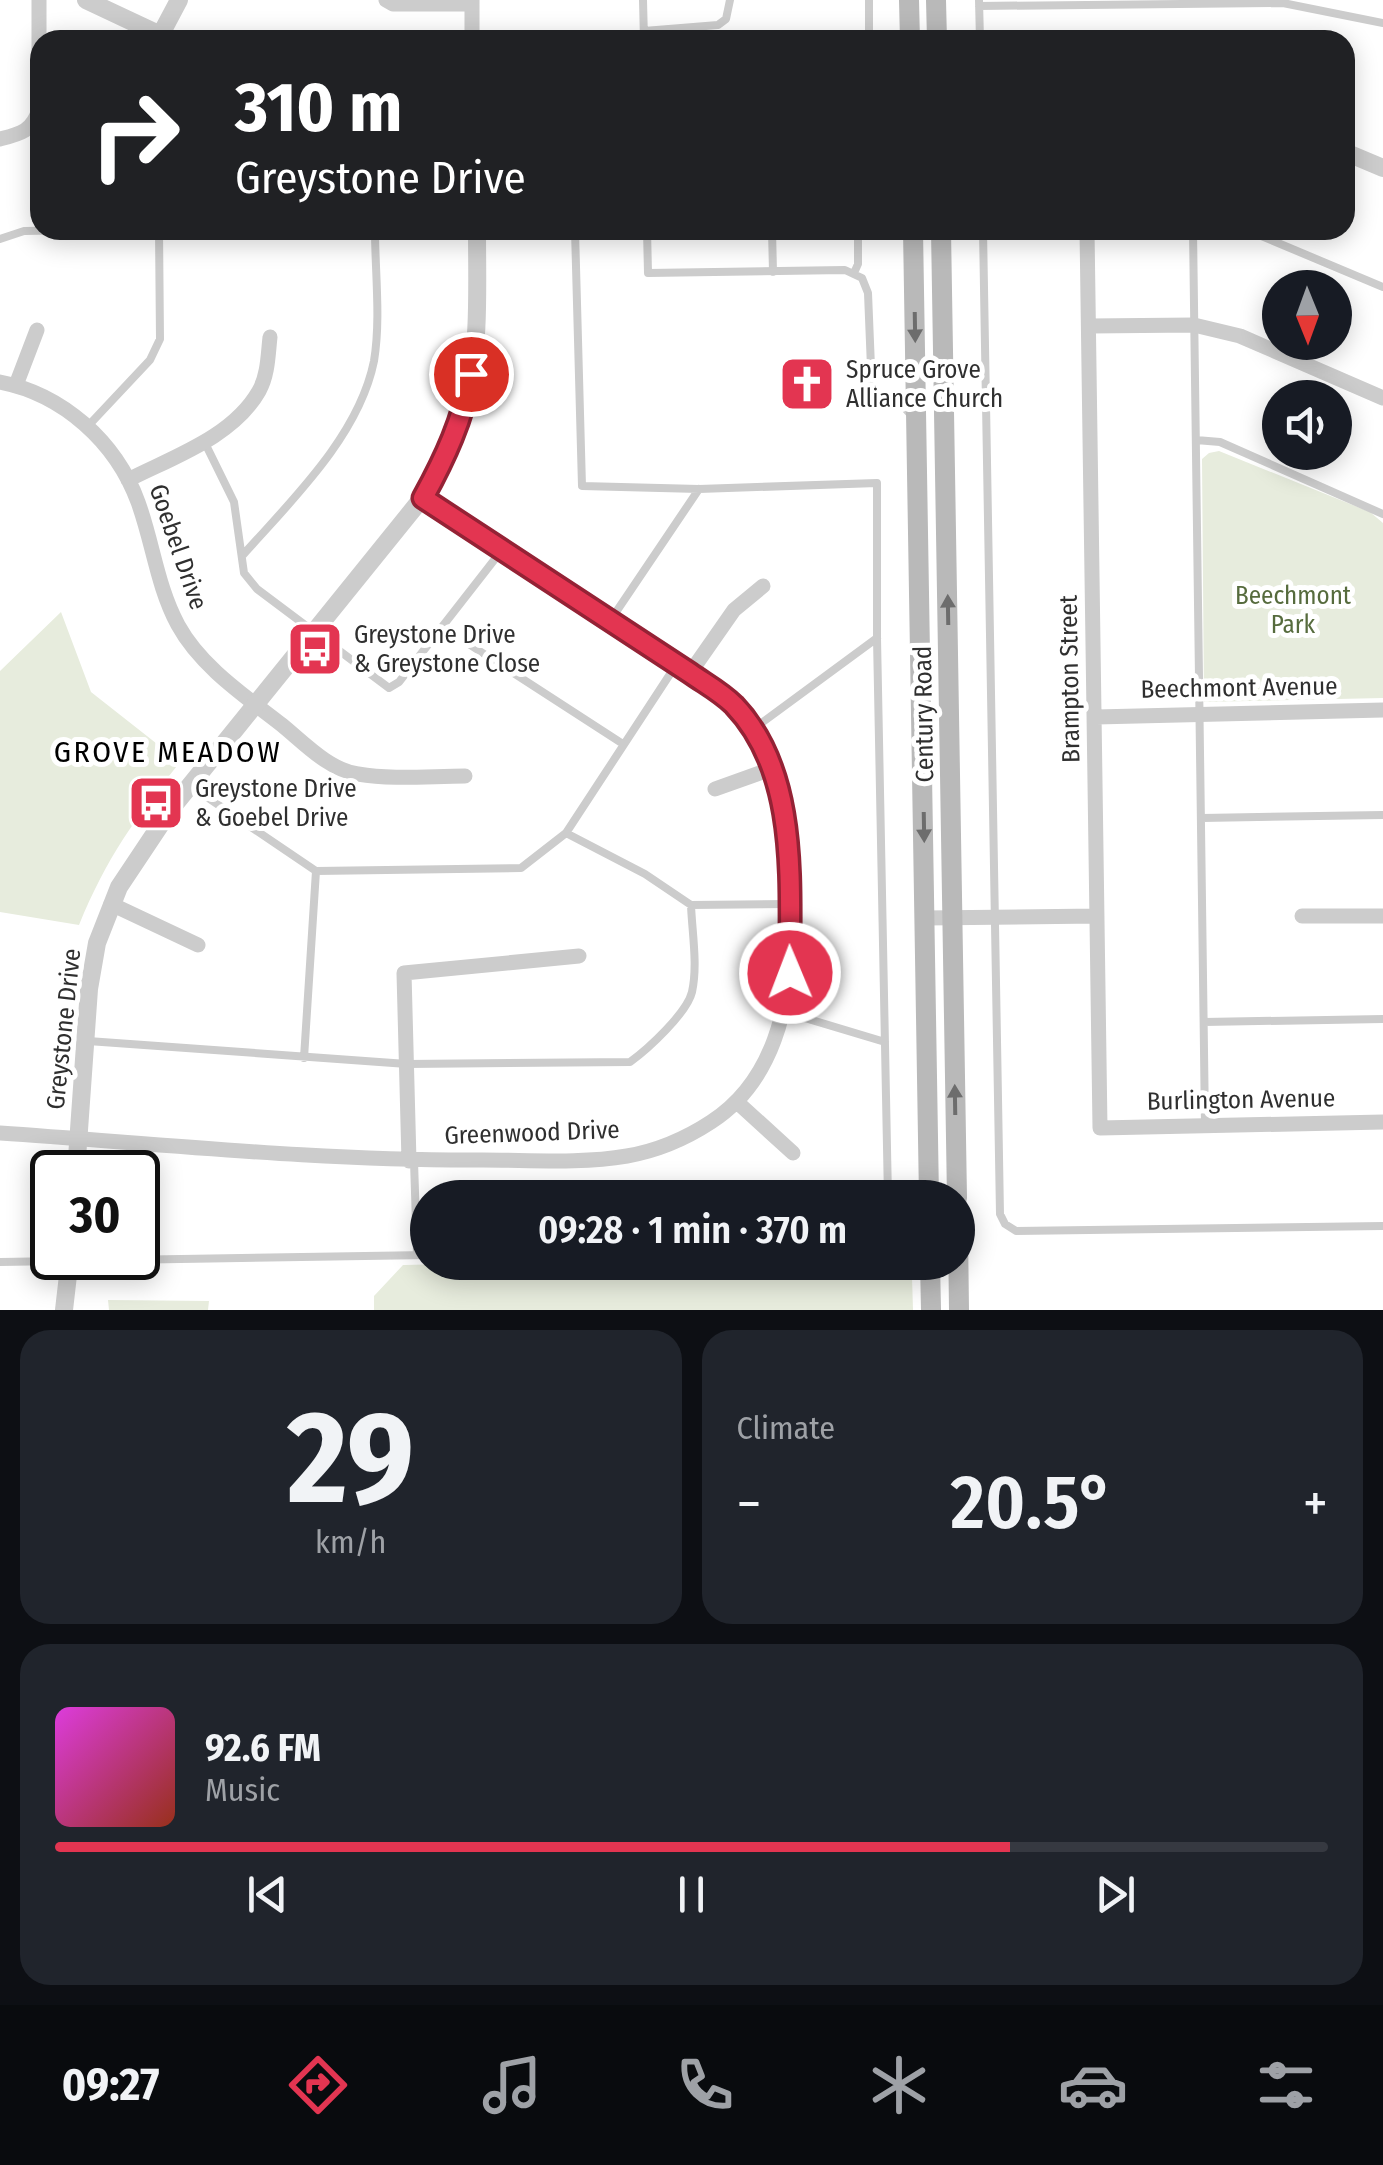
<!DOCTYPE html>
<html lang="en">
<head>
<meta charset="utf-8">
<style>
	body { margin:0; font-family:"Fira Sans Condensed",sans-serif; background:#20242c; color:#f1f3f6; height:100vh; display:flex; flex-direction:column; font-size:38px; white-space:nowrap }
	* { box-sizing:border-box; margin:0 }
	p { font-size:32px; color:#9ea1a6 }
	.icon { flex:none; width:55px; height:55px; fill:none; stroke:currentColor; stroke-width:2; stroke-linecap:round; stroke-linejoin:round }
	.map { position:relative; height:1310px; overflow:hidden }
	.side { display:flex; flex-direction:column; gap:20px; padding:20px; background:#0d0f14; flex:1 }
	.side>* { flex:none }
	.top-card { position:absolute; left:30px; top:30px; width:1325px; height:210px; border-radius:30px; box-shadow:0 5px 25px #0003; background:#202124; color:#fff; overflow:hidden }
	.needle { width:65px; rotate:179deg }
	.controls { position:absolute; left:1262px; top:270px; display:grid; gap:20px }
	.controls a { display:grid; place-items:center; width:90px; height:90px; border-radius:50%; background:#171b24; box-shadow:0 5px 25px #0003; font-size:50px }
	.speed { position:absolute; left:30px; top:1150px; display:flex; gap:20px; font-size:50px; font-weight:700; text-align:center }
	.speed>* { display:grid; place-content:center; width:130px; height:130px; border-radius:50%; background:#171b24; box-shadow:0 5px 25px #0003; line-height:1 }
	.speed .limit { border:5px solid #111; border-radius:15px; background:#fff; color:#111 }
	.pin { position:absolute; display:grid; place-items:center; width:85px; height:85px; color:#fff; margin:-42px; border:5px solid #fff; border-radius:50%; box-shadow:0 2px 10px #0007 }
	.me { position:absolute; width:110px; margin:-55px; rotate:359deg; stroke-linejoin:round; filter:drop-shadow(0 0 8px #0008) }
	.turn { display:flex; align-items:center; gap:35px; height:210px; padding:0 40px; font-size:45px }
	.turn .icon { width:130px; height:130px; stroke-width:2.5 }
	.turn b { display:block; font-size:70px; line-height:85px }
	.big { font-size:75px; font-weight:600; line-height:1.1 }
	.side .widget { flex:1; display:flex; flex-direction:column; justify-content:center; gap:15px; min-width:0; padding:0 35px; border-radius:30px; background:#20242c }
	.side .dial { align-items:center; gap:0 }
	.dial b { font-size:130px; line-height:1 }
	.song { display:flex; align-items:center; gap:30px }
	.cover { width:120px; height:120px; border-radius:15px; background:linear-gradient(135deg,hsl(300 70% 55%),hsl(10 70% 35%)) }
	.played { height:10px; border-radius:5px; background:linear-gradient(90deg,#e33551 75%,#363941 75%) }
	.keys { display:flex; justify-content:space-around; direction:ltr }
	.heat { display:flex; justify-content:space-between; align-items:center; font-size:55px; direction:ltr }
	.side .tiles { flex:1; display:grid; gap:20px; grid-template-columns:1fr 1fr }
	.widget:last-child { grid-column:span 2 }
	.trip { position:absolute; left:410px; top:1180px; width:565px; height:100px; border-radius:50px; background:#171b24; box-shadow:0 5px 25px #0003; font-weight:600; line-height:100px; text-align:center }
	.menu { display:flex; height:160px; justify-content:space-around; align-items:center; background:#090b0e; color:#9ea1a6 }
	.menu .icon { width:70px; height:70px }
	.menu .selected { color:#e33551 }
	.menu b { font-size:45px; color:#f1f3f6 }
	.map>svg:first-child { display:block }
	.green { fill:#e7ecdd }
	.lines { fill:none; stroke-linecap:round; stroke-linejoin:round }
	.service { stroke:#ccc; stroke-width:8 }
	.minor { stroke:#ccc; stroke-width:15 }
	.tertiary { stroke:#ccc; stroke-width:18 }
	.secondary { stroke:#b9b9b9; stroke-width:20 }
	.oneway { fill:#6d6d6d }
	.route-casing { stroke:#942235; stroke-width:25 }
	.route { stroke:#e33551; stroke-width:18 }
	.labels { text-anchor:middle; dominant-baseline:central; stroke-width:10; stroke-linejoin:round; paint-order:stroke }
	.poi-label { font-size:25px; fill:#2f2f2f; stroke:#fff; text-anchor:start }
	.street-label { font-size:25px; fill:#2f2f2f; stroke:#fff }
	.park-label { font-size:25px; fill:#566b3d; stroke:#fff }
	.quarter-label { font-size:30px; letter-spacing:2.5px; fill:#000; stroke:#fff }
</style>
</head>
<body>
<div class="map">
<svg width="1383" height="1310" viewBox="0 0 1383 1310">
	<rect width="100%" height="100%" fill="#fff"/>
	<path class="green" d="M1219,451L1370,512L1383,523V698L1204,702L1202,459L1209,453Z
		M61,612L91,692L180,762C134,820 107,857 79,925L0,912V671Z
		M544,1262L903,1263L912,1277L913,1310H374V1296L403,1265Z
		M108,1300L209,1301L208,1310H109Z"/>
	<g class="lines">
		<path class="service" d="M643,0L644,40
			M869,0V40
			M979,0L980,40
			M979,6L1283,3L1383,23
			M644,31L718,25L726,19L730,0
			M575,230L582,486L699,489L877,483V638L888,1198
			M647,230L648,273L845,270L862,278L868,293L872,392L902,405L912,416
			M772,230L773,272
			M983,230L1000,1214L1005,1224L1016,1231L1383,1226
			M1193,230L1205,1125
			M1247,230L1383,287
			M0,239L24,231L81,230
			M854,273L858,264V230
			M88,426L150,360L160,339L159,230
			M1196,440L1220,442L1383,514
			M204,441L234,502L244,573L257,589L389,688L399,682L502,550
			M242,556C291,501 359,436 374,361C381,319 375,272 375,230
			M610,621L699,489
			M444,628L623,744
			M752,730L877,638
			M189,785L316,871L521,868L566,833L676,665
			M1202,818L1383,815
			M691,905L790,904
			M785,1012L885,1042
			M1204,1022L1383,1019
			M88,1041L407,1064L630,1062C648,1049 687,1013 692,992C698,965 692,932 691,905L645,874L566,833
			M304,1058L316,871
			M414,1161L417,1255
			M0,1262L428,1255"/>
		<path class="minor" d="M386,0L393,4H472
			M472,0V40
			M0,139C20,134 33,131 39,109V0
			M1087,230L1100,1128L1383,1122
			M1090,326L1194,325L1240,336L1383,398
			M0,382C63,394 116,442 138,502C153,543 157,586 178,625C201,667 245,696 282,725C304,743 329,770 358,774C392,780 431,776 465,776
			M16,385L37,330
			M128,480C173,457 233,437 259,391C268,375 268,355 270,337
			M690,673L734,610L763,586
			M1096,717L1383,710
			M715,789L771,769
			M111,904L198,945
			M1302,916H1383
			M925,918L1097,916
			M737,1102L793,1153
			M0,1133C161,1144 322,1161 483,1160C530,1160 581,1164 627,1156C656,1151 685,1139 711,1122C773,1082 791,1006 790,936C789,853 790,766 730,701L423,497
			M409,1161L404,973L579,956"/>
		<path class="tertiary" d="M86,0L171,40
			M161,34L179,0
			M1345,152L1383,168
			M76,1172L89,989L97,943L119,887L171,809L423,497C440,466 458,434 467,399C480,344 477,286 477,230
			M64,1310L70,1258"/>
		<path class="secondary" d="M909,0L910,40
			M936,0L937,40
			M913,230L929,1198
			M941,230L957,1198
			M958,1232L959,1310
			M930,1262L931,1310"/>
	</g>
	<defs><path id="oneway-solid" d="M-6-.8H1V-3.2L6.5 0L1 3.2V.8H-6Z" transform="scale(2.5)"/></defs>
	<g class="oneway">
		<use href="#oneway-solid" transform="translate(915 327) rotate(89)"/>
		<use href="#oneway-solid" transform="translate(948 610) rotate(-91)"/>
		<use href="#oneway-solid" transform="translate(924 827) rotate(89)"/>
		<use href="#oneway-solid" transform="translate(955 1100) rotate(-91)"/>
	</g>
	<g class="lines">
		<g class="route-casing">
			<path id="route" d="M471,374C463,419 445,458 423,498L690,673C704,683 721,692 734,705C800,774 789,886 790,973"/>
		</g>
		<use href="#route" class="route"/>
	</g>
	<defs>
		<g id="church-square" transform="scale(2.875)"><rect x="-9" y="-9" width="18" height="18" rx="4" fill="#e33551" stroke="#fff"/><path d="M-1.2-6h2.4v3.5h3.3v2.4h-3.3V6h-2.4V-.1h-3.3v-2.4h3.3Z" fill="#fff"/></g>
		<g id="bus-square" transform="scale(2.875)"><rect x="-9" y="-9" width="18" height="18" rx="4" fill="#e33551" stroke="#fff"/><path d="M-5-6H5V4H4V6H2V4H-2V6H-4V4H-5ZM-3.5-4V0h7V-4ZM-3.5 1.2v1.5H-2V1.2ZM2 1.2v1.5H3.5V1.2Z" fill="#fff"/></g>
	</defs>
	<g fill-rule="evenodd">
		<use href="#church-square" x="807" y="384"/>
		<use href="#bus-square" x="315" y="649"/>
		<use href="#bus-square" x="156" y="803"/>
	</g>
	<g class="labels">
		<g class="poi-label">
			<text x="846" y="370">Spruce Grove<tspan x="846" dy="29">Alliance Church</tspan></text>
			<text x="354" y="635">Greystone Drive<tspan x="354" dy="29">&amp; Greystone Close</tspan></text>
			<text x="195" y="789">Greystone Drive<tspan x="195" dy="29">&amp; Goebel Drive</tspan></text>
		</g>
		<g class="street-label">
			<text transform="translate(178 547) rotate(71)">Goebel Drive</text>
			<text transform="translate(1070 679) rotate(-91)">Brampton Street</text>
			<text transform="translate(1239 688) rotate(-1)">Beechmont Avenue</text>
			<text transform="translate(924 714) rotate(-91)">Century Road</text>
			<text transform="translate(64 1029) rotate(-84)">Greystone Drive</text>
			<text transform="translate(1241 1100) rotate(-1)">Burlington Avenue</text>
			<text transform="translate(532 1133) rotate(-2)">Greenwood Drive</text>
		</g>
		<g class="park-label">
			<text x="1293" y="596">Beechmont<tspan x="1293" dy="29">Park</tspan></text>
		</g>
		<g class="quarter-label">
			<text x="168" y="752">GROVE MEADOW</text>
		</g>
	</g>
</svg>
<div class="controls">
<a><svg class="needle" viewBox="-14 -14 28 28"><path d="M0-13l5 13h-10z" fill="#e53935"/><path d="M0 13l5-13h-10z" fill="#9ea1a6"/></svg></a>
<a><svg class="icon" aria-label="sound" viewBox="0 0 24 24"><path d="M4 9h4l5-4v14l-5-4H4zM17 9q2 3 0 6"/></svg></a>
</div>
<div class="speed"><div class="limit">30</div></div>
<div class="pin" style="left:471px;top:374px;background:#d93025"><svg class="icon" aria-label="arrive" viewBox="0 0 24 24"><path d="M6 21V4h12l-3 4 3 4H6"/></svg></div>
<svg class="me" style="left:790px;top:973px" viewBox="-20 -20 40 40"><circle r="17" fill="#e33551" stroke="#fff" stroke-width="3"/><path d="M0-11L8 9 0 5-8 9z" fill="#fff"/></svg>
<div class="trip">09:28 · 1 min · 370 m</div>
<div class="top-card">
<div class="turn"><svg class="icon" aria-label="right" viewBox="0 0 24 24"><path d="M7 20v-9h11M14 6l5 5-5 5"/></svg><div><b>310 m</b>Greystone Drive</div></div>
</div>
</div>
<section class="side">
<div class="tiles">
<div class="widget dial"><b>29</b><p>km/h</p></div>
<div class="widget"><p>Climate</p>
<div class="heat"><a>−</a><b class="big">20.5°</b><a>+</a></div>
</div>
<div class="widget">
<div class="song"><i class="cover"></i><div><b>92.6 FM</b><p>Music</p></div></div>
<div class="played"></div>
<div class="keys"><svg class="icon" aria-label="previous" viewBox="0 0 24 24"><path d="M18 5L8 12l10 7zM5 5v14"/></svg><svg class="icon" aria-label="pause" viewBox="0 0 24 24"><path d="M8 5v14M16 5v14"/></svg><svg class="icon" aria-label="next" viewBox="0 0 24 24"><path d="M6 5l10 7-10 7zM19 5v14"/></svg></div>
</div>
</div>
</section>
<nav class="menu">
<b>09:27</b>
<svg class="icon selected" aria-label="directions" viewBox="0 0 24 24"><path d="M12 3l9 9-9 9-9-9zM9 14v-3h6M13 9l2 2-2 2"/></svg>
<svg class="icon" aria-label="music" viewBox="0 0 24 24"><path d="M9 18V5l10-2v13"/><circle cx="6" cy="18" r="3"/><circle cx="16" cy="16" r="3"/></svg>
<svg class="icon" aria-label="phone" viewBox="0 0 24 24"><path d="M5 4h4l2 5-3 2q2 4 5 5l2-3 5 2v4C11 20 4 13 5 4z"/></svg>
<svg class="icon" aria-label="climate" viewBox="0 0 24 24"><path d="M12 3v18M4 7l16 10M4 17L20 7"/></svg>
<svg class="icon" aria-label="car" viewBox="0 0 24 24"><path d="M5 17H2v-5l4-1 3-4h7l3 4 3 1v5h-3M9 17h6M6 11h13"/><circle cx="7" cy="17" r="2"/><circle cx="17" cy="17" r="2"/></svg>
<svg class="icon" aria-label="filters" viewBox="0 0 24 24"><path d="M4 7h16M4 17h16"/><circle cx="9" cy="7" r="2"/><circle cx="15" cy="17" r="2"/></svg>
</nav>
</body>
</html>
